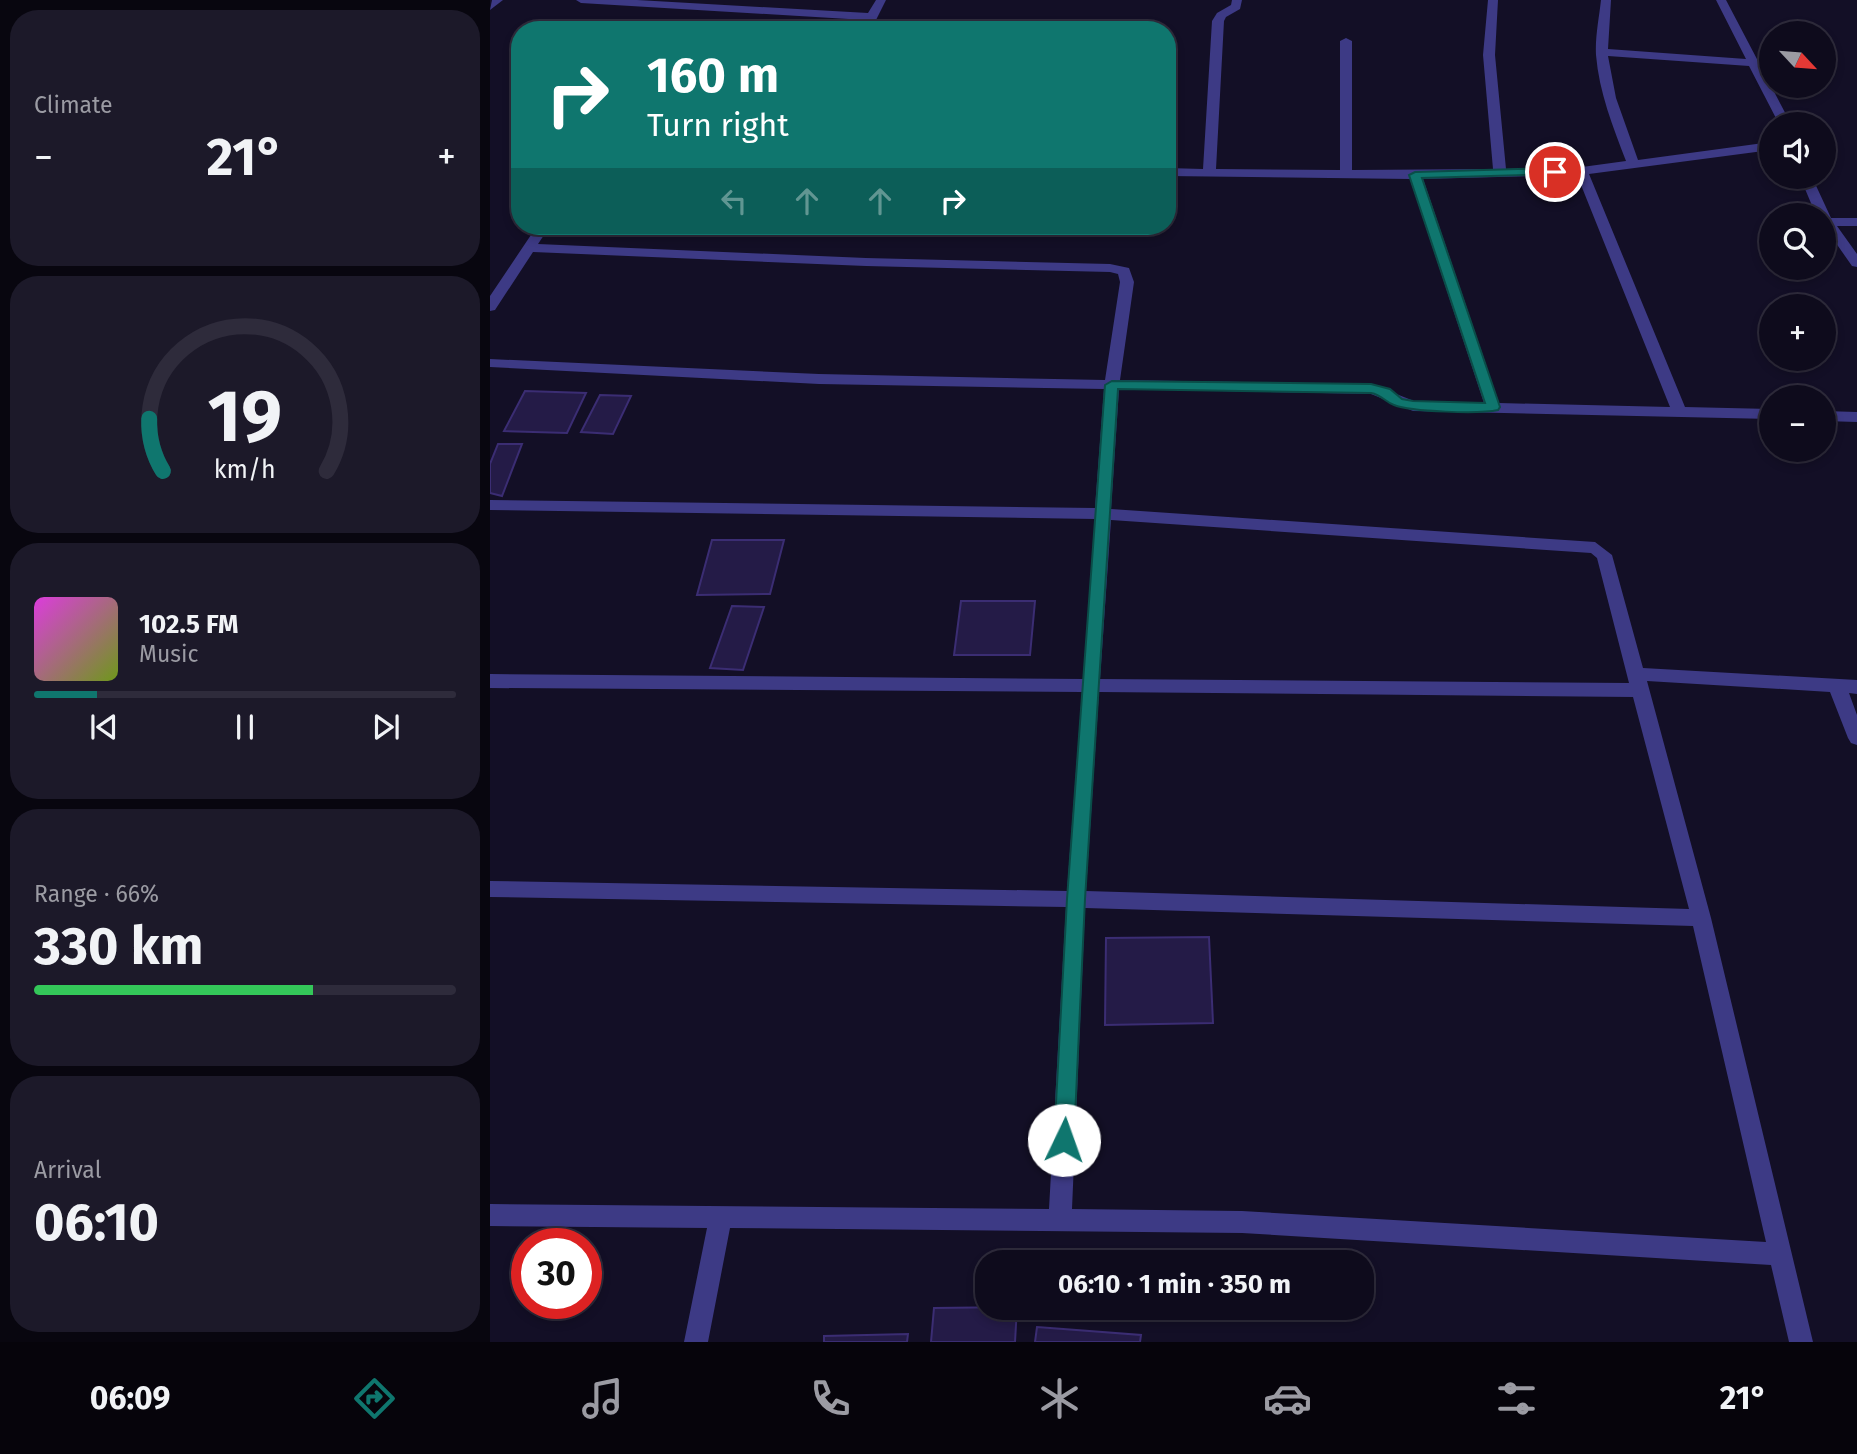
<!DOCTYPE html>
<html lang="en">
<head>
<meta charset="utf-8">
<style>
	body { margin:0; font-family:"Fira Sans",sans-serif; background:#1c1929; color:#f1f3f6; height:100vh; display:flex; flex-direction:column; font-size:26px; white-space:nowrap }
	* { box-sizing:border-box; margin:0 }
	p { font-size:23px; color:#9b9ba3 }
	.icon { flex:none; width:38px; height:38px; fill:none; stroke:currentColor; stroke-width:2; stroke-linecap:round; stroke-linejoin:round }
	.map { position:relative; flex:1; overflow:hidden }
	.details { display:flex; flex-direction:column; gap:10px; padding:10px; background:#08060f; width:490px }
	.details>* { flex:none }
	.guide { position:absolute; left:21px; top:21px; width:665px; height:214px; border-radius:28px; box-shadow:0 4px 10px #0003,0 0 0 2px #2e2b3b; background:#0f766e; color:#fff; overflow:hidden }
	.needle { width:46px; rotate:116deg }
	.tools { position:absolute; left:1269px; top:21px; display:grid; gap:14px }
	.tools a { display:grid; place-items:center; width:77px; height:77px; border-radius:50%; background:#0e0b1c; box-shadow:0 4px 10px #0003,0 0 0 2px #2e2b3b; font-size:35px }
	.speed { position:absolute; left:21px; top:1228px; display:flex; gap:14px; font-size:35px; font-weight:700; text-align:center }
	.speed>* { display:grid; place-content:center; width:91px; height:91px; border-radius:50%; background:#0e0b1c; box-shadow:0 4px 10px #0003,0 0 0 2px #2e2b3b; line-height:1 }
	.speed .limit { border:10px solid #d22; background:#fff; color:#111 }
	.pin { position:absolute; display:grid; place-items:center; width:60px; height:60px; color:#fff; margin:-30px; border:4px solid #fff; border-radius:50%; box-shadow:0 2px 7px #0007 }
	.me { position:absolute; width:77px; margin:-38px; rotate:3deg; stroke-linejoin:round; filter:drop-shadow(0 0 5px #0008) }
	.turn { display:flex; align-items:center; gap:24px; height:147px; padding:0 21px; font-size:32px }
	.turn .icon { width:91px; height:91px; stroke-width:2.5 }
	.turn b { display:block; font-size:49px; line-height:60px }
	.lanes { display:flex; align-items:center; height:66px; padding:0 21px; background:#0003; justify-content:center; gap:35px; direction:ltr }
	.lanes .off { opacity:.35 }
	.big { font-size:52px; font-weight:700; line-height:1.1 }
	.details .widget { flex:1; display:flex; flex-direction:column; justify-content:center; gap:10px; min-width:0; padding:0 24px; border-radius:28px; background:#1c1929 }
	.details .dial { align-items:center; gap:0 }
	.dial svg { height:182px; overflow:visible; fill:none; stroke:#2e2b3b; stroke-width:7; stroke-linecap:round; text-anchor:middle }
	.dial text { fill:#f1f3f6; stroke:none }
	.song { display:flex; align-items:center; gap:21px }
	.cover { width:84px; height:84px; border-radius:10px; background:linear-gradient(135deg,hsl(300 70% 55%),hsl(80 70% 35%)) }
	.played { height:7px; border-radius:4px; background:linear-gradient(90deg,#0f766e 15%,#2e2b3b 15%) }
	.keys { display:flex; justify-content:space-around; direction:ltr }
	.heat { display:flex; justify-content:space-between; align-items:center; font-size:38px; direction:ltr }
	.charge { height:10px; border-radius:5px; background:linear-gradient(90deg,#34c759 66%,#2e2b3b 0) }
	.trip { position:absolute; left:485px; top:1250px; width:399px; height:70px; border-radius:28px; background:#0e0b1c; box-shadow:0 4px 10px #0003,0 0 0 2px #2e2b3b; font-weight:700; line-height:70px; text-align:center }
	.tabs { display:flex; height:112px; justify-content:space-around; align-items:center; background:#06040b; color:#9b9ba3 }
	.tabs .icon { width:49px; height:49px }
	.tabs .active { color:#0f766e }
	.tabs b { font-size:32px; color:#f1f3f6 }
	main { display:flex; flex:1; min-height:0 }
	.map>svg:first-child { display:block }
	.building { fill:#241b47; stroke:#3b2d73; stroke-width:2 }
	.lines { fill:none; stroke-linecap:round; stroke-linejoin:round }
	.minor { fill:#3d3a85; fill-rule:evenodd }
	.tertiary { fill:#3d3a85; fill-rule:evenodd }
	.route { fill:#0f766e; stroke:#0a4d48; stroke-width:2 }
</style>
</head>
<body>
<main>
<section class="details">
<div class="widget"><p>Climate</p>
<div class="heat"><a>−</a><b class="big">21°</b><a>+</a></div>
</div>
<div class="widget dial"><svg viewBox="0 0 100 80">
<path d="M14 69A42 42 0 1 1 86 69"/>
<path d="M14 69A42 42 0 0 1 8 46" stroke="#0f766e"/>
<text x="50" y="56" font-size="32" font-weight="700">19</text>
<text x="50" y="72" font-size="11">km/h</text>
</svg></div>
<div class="widget">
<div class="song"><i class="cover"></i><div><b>102.5 FM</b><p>Music</p></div></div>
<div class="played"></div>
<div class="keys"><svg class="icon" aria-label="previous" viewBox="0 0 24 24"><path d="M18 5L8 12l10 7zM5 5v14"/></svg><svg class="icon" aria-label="pause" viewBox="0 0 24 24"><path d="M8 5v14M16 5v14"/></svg><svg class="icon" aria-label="next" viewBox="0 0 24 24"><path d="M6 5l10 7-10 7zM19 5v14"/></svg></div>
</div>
<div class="widget"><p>Range · 66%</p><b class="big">330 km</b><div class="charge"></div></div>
<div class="widget"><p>Arrival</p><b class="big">06:10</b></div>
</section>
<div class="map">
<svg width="1367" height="1342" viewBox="0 0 1367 1342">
	<rect width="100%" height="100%" fill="#130f26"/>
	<path class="building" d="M35,391L96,393L77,433L14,431Z
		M110,395L141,396L123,434L91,432Z
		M8,444H32L12,496L0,493V464Z
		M222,540H294L280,594L207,595Z
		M471,601H545L540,655H464Z
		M242,606L274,607L253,670L220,668Z
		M719,937L723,1023L615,1025L616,938Z
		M527,1307L525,1342H441L444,1308Z
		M547,1327L651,1335L650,1342H545Z
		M418,1334L417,1342H334V1336Z"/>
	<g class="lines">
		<path class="minor" d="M86,0H147L378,13L386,0H396L381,30H370L375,20L91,3Z
			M742,0H752L750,9L736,17L734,21L726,169L850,170V41L856,38L862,41V170L1003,169L993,55L998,0H1008L1005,55L1016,169L1092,167L1136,161C1123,127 1109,92 1106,55C1105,37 1109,18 1111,0H1121L1118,49L1256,59L1226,0H1236L1301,124H1289L1259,66L1118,56L1126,98L1148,160L1281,142V150L1099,174L1195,407L1281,409V419L923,411L881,394L629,389L621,509L1105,542L1122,555L1153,668L1367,680V694L1359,693L1367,715V745L1361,743L1358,738L1340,692L1157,681L1221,918L1323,1342H1299L1281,1265L752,1233L240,1228L218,1342H194L217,1228L0,1226V1204L559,1209L576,907L0,897V881L577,891L592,692L0,688V674L593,679L605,519L0,510V500L605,508L614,389L329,384L0,367V359L329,374L615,380L630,282L628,274L620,272L376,266L43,252L5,310L0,311V296L47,226H60L48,244L376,258L620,264L639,268L644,282L630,380L881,384L924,401L994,403L920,179L677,176V168L713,169L722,21L727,13L741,5ZM1087,175L1180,407L1009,403L933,179ZM621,520L1101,553L1107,558L1139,683L610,679ZM609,692L1143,697L1199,909L596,891ZM595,908L1203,926L1276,1242L752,1211L582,1209Z
			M1310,177H1322L1341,218H1367V226H1347L1367,254V267L1362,266L1334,226V215H1326Z
			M1334,411L1367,412V422L1334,421Z"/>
		<path class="tertiary" d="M2,0H13L0,10Z"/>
	</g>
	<path class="route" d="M1065,168L1070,172L1069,174L932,178L1010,407L1008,410C990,414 921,412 904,405C895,402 892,395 881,393L628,389L595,899L584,1140L581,1147L574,1150L567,1147L564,1140L577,899L615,385L622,381L881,384L900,389L912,399L923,401L995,403L919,175L925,172Z"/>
</svg>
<div class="tools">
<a><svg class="needle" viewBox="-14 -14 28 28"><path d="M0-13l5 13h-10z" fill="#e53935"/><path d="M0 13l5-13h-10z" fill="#9b9ba3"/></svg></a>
<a><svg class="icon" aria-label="sound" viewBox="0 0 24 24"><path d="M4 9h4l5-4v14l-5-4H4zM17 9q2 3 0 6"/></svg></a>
<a><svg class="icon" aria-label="search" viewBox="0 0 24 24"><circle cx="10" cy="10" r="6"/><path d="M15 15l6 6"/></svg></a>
<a>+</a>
<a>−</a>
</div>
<div class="speed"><div class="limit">30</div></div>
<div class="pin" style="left:1065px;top:172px;background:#d93025"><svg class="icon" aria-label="arrive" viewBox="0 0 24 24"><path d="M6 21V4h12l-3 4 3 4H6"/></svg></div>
<svg class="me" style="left:574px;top:1140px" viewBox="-20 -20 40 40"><circle r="19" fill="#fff"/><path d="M0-13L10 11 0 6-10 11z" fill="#0f766e"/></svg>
<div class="trip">06:10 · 1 min · 350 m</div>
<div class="guide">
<div class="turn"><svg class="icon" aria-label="right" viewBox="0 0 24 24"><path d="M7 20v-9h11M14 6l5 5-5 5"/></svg><div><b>160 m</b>Turn right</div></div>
<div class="lanes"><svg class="icon off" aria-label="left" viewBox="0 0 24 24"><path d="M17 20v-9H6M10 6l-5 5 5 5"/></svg><svg class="icon off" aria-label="ahead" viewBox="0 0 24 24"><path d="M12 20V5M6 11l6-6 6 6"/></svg><svg class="icon off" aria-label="ahead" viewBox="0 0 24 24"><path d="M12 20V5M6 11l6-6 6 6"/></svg><svg class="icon" aria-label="right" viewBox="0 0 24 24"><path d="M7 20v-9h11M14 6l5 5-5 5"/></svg></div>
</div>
</div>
</main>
<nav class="tabs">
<b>06:09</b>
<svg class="icon active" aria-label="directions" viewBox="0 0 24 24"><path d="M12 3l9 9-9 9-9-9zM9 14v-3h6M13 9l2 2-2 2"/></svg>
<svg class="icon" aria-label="music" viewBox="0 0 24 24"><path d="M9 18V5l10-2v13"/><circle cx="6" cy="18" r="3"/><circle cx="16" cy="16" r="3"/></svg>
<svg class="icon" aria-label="phone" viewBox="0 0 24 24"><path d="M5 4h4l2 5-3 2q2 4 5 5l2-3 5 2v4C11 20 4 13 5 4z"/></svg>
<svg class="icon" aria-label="climate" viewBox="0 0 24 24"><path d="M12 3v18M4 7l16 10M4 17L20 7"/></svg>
<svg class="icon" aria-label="car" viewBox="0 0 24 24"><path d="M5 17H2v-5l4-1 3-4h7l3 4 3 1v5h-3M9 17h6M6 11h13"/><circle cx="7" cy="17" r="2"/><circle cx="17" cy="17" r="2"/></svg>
<svg class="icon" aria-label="filters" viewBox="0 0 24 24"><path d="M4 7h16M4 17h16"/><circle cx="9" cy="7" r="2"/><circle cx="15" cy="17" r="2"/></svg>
<b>21°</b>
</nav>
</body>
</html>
